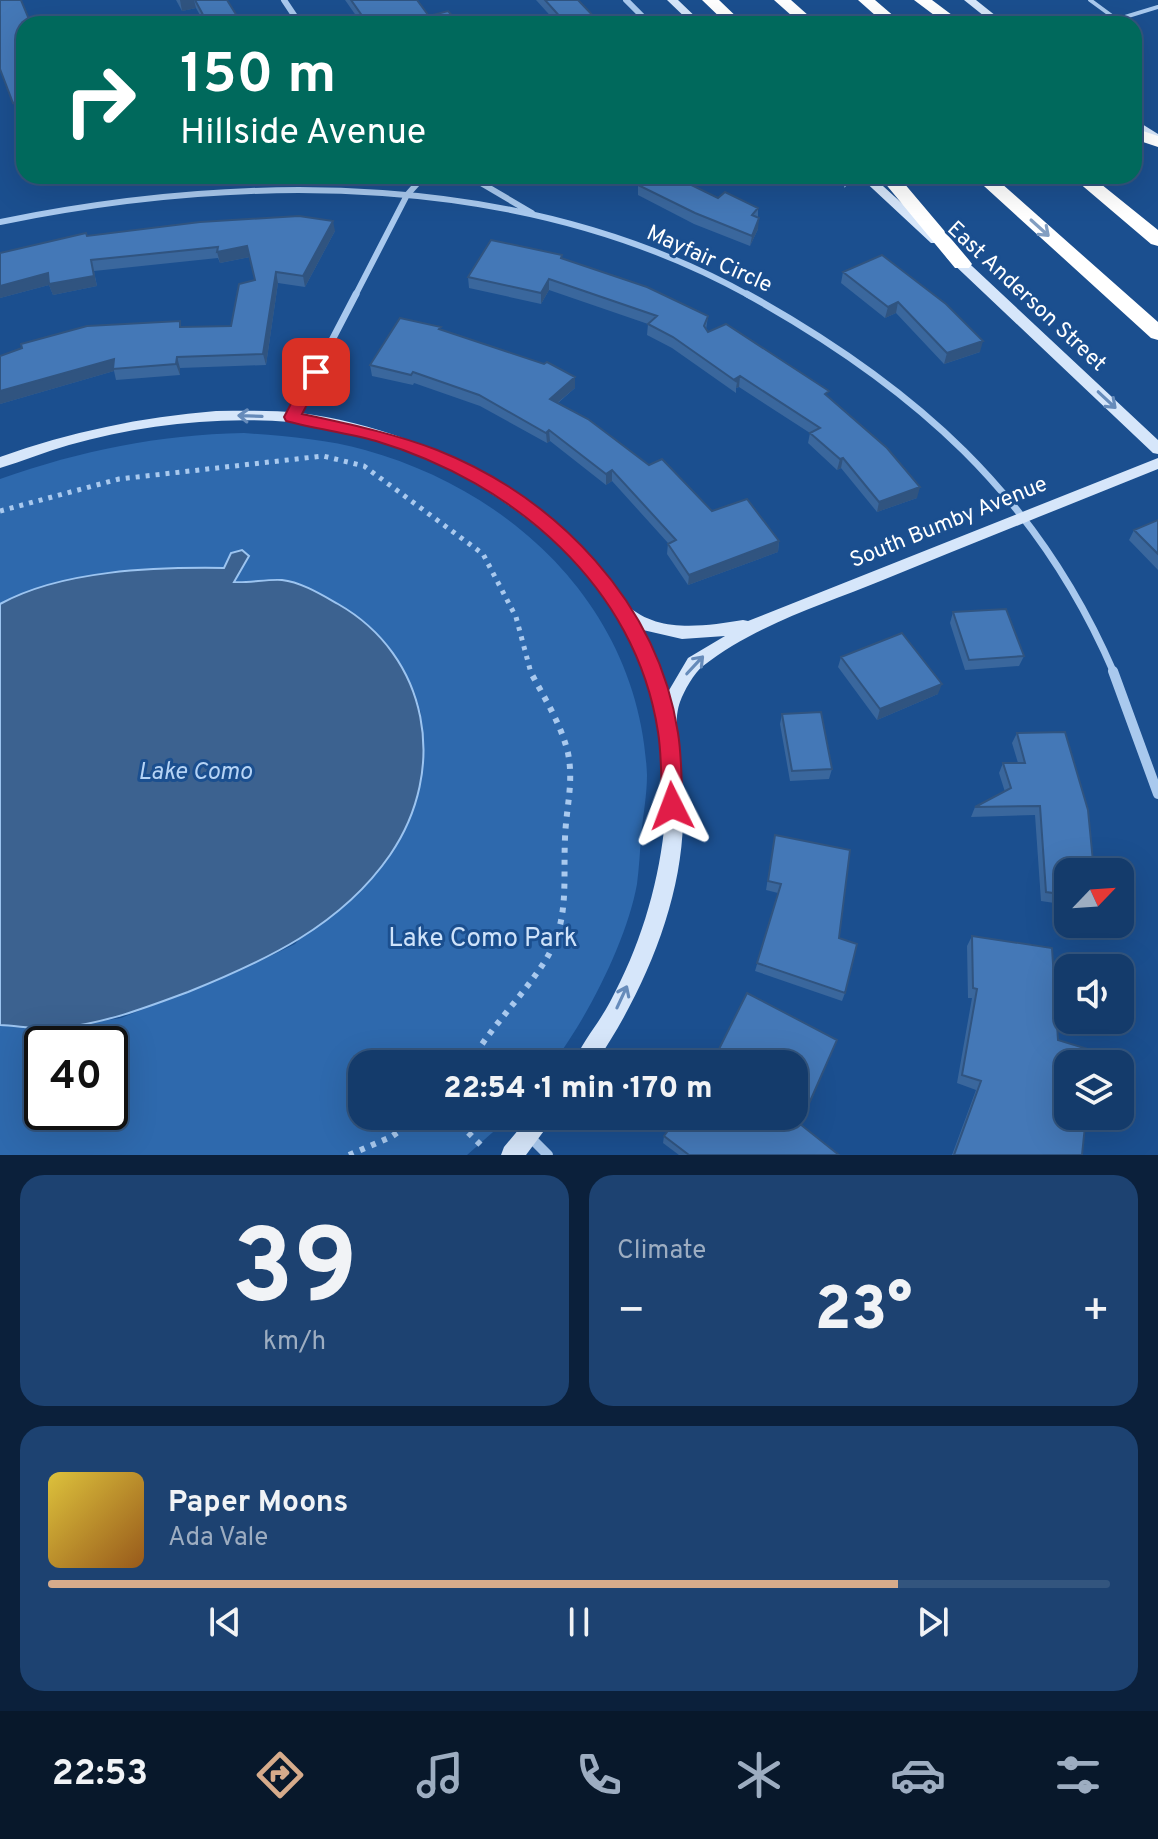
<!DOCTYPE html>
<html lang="en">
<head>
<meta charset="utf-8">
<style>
	body { margin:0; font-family:Overpass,sans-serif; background:#1d4271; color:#f1f3f6; height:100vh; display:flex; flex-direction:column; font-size:30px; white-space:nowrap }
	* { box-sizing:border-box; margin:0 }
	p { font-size:26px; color:#9dadc1 }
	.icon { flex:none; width:44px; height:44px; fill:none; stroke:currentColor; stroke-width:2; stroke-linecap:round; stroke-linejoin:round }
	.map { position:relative; height:1155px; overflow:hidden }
	.side { display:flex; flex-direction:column; gap:20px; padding:20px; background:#0b203b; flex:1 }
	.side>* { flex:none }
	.banner { position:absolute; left:16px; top:16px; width:1126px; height:168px; border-radius:24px; box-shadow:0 8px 32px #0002,0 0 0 2px #33557e; background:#00695c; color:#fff; overflow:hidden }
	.needle { width:52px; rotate:65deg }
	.buttons { position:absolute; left:1054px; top:858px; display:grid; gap:16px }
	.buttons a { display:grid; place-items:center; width:80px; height:80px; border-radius:16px; background:#143b6b; box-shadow:0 8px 32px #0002,0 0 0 2px #33557e; font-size:40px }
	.speed { position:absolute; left:24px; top:1026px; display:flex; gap:16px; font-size:40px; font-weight:700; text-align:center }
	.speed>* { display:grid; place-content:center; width:104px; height:104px; border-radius:50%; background:#143b6b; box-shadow:0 8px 32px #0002,0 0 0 2px #33557e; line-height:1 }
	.speed .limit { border:4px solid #111; border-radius:12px; background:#fff; color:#111 }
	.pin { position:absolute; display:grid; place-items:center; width:68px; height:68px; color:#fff; margin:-34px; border-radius:16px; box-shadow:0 4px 12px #0006 }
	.me { position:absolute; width:88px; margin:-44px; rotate:357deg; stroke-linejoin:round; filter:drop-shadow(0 0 6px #0008) }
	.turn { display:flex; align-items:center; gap:28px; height:168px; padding:0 32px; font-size:36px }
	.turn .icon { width:104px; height:104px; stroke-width:2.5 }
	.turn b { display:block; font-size:56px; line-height:68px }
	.big { font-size:60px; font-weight:800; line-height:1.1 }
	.side .widget { flex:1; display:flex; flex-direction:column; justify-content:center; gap:12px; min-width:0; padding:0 28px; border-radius:24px; background:#1d4271 }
	.side .dial { align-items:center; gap:0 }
	.dial b { font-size:104px; line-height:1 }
	.song { display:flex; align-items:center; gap:24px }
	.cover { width:96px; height:96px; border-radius:12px; background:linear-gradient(135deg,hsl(50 70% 55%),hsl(30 70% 35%)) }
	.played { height:8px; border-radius:4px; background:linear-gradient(90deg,#d6ab8b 80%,#33557e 80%) }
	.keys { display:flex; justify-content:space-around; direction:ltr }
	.heat { display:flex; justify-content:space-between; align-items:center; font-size:44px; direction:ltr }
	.side .tiles { flex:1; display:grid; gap:20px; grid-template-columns:1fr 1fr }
	.widget:last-child { grid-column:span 2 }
	.trip { position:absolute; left:348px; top:1050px; width:460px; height:80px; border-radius:24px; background:#143b6b; box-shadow:0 8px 32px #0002,0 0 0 2px #33557e; font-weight:800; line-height:80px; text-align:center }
	.menu { display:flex; height:128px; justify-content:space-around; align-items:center; background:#08182b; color:#9dadc1 }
	.menu .icon { width:56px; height:56px }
	.menu .current { color:#d6ab8b }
	.menu b { font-size:36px; color:#f1f3f6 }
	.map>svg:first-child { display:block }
	.green { fill:#2e69ad; fill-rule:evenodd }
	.water { fill:#3c6290; stroke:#9cc4f0; stroke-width:2 }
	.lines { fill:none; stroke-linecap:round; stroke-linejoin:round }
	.path-far2 { stroke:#a9c9ee; stroke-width:4; stroke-dasharray:3 4; stroke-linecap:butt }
	.path-far1 { stroke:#a9c9ee; stroke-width:5; stroke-dasharray:4 6; stroke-linecap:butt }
	.path { stroke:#a9c9ee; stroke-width:6; stroke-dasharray:5 7; stroke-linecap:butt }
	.lane { stroke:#a9c9ee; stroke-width:4 }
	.street-far2 { stroke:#a9c9ee; stroke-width:6 }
	.street-far1 { stroke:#a9c9ee; stroke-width:7 }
	.street { stroke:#a9c9ee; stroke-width:10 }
	.secondary { fill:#d6e6fa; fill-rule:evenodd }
	.highway { fill:#fff; fill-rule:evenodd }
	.wall { fill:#3a679d }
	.shaded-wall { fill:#305480 }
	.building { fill:#4478b7; stroke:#305480; stroke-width:2 }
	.oneway { stroke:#829ec1 }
	.oneway2 { stroke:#668bba }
	.route { fill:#e11d48; stroke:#92132f; stroke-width:2 }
	.labels { text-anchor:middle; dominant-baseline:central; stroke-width:6; stroke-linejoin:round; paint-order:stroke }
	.street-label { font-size:22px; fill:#fff; stroke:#1b4f8f }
	.water-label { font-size:24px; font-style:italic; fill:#b5d3f5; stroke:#1b4f8f }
	.near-park-label { font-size:26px; fill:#cfe3fa; stroke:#1b4f8f }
</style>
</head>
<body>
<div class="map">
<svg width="1158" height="1155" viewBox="0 0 1158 1155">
	<rect width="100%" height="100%" fill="#1b4f8f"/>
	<path class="green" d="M244,433C285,436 326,439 365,450C516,492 640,611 647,775C647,795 643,816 641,836C640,852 639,868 637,884C627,940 587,1019 552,1064H362V1116H511L467,1155H0V1025L57,1028L121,1018L242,970L295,944L413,807L422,769L421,713L414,690L250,583L233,582L224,568C154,567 62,570 0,604V479C83,450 157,435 244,433ZM42,1044H110V1112H42Z"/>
	<path class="water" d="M242,550L249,556L234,582C249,583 267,579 282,580C301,582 322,595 338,604C429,656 449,769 390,855C341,926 265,961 188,992C145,1008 106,1023 60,1028C41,1030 20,1026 0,1025V604C62,570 154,567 224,568L231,553Z"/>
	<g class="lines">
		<path class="path-far2" d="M835,176L846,186"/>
		<path class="path-far1" d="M0,511L119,479L323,456L364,466L483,554L516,617L531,673"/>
		<path class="path" d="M469,1064C491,1027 522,997 545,961C570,921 563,883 565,838C566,808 574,783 568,753C561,724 544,697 530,671
			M451,1116L484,1148
			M349,1155L391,1137L421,1116"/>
		<path class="lane" d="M1090,0L1116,19
			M1102,24L1158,7"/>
		<path class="street-far2" d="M284,0L300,24
			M626,0L650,24
			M469,176L532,213
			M0,222C247,172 523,170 750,296
			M355,296L407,195L424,176"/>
		<path class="street-far1" d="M747,294C913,386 1037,494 1114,673
			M292,417L356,294"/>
		<path class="street" d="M1113,671L1158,794
			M530,1137L548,1155"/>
		<path class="secondary" d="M667,0H678L703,24H692Z
			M964,0H976L1006,24H994Z
			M1134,119L1158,134V144L1134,128Z
			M859,176H872L939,237V243H931Z
			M952,251L957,252L1158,440V454L1153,453L947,258L946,255Z
			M216,411C244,411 273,410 301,413C371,422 447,450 506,488C534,506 563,527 586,552C597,564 608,576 617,589C621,594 623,601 627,605C658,634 705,626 743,620L748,621L1158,458V469C1066,506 974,543 883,580C822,605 755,625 703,666C694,673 684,691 680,702C670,729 684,789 683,822C681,906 642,995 595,1064H573C582,1042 599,1023 610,1002C639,948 657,891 664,830C666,812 662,794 662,776C660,728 653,680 630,636C567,521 420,432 290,422C216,416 139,425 69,445C45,452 23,461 0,468V457C70,432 141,417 216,411ZM643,630L682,639L725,636L688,658L668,692Z
			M530,1116H555L526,1155H501L504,1147Z"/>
		<path class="highway" d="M702,0H719L744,24H727Z
			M774,0H791L818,24H801Z
			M858,0H875L903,24H885Z
			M914,0H932L964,24H946Z
			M1134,128L1158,136V147L1134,139Z
			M879,176H898L969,260L972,264L969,268H955Z
			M973,176H993L1158,322V340L1151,338Z
			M1071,176H1091L1158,230V246L1151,244Z"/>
	</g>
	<path class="wall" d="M176,0H227L242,24H205L196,8L182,11Z
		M345,0H417L429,16L460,24H362Z
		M536,0H578L601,24L556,22Z
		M638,185L718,198L758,208V229L750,246L694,224L638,195Z
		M335,231L305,287L278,283L266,365L180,368V375L116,380L114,371L0,404V356L182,327L231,326L255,280L250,257L220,263L218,258L94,271L97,286L53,295L49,285L0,298V253L87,236Z
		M562,255V258L708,316L706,330L708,332L828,396L917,498L877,512L841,468L837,470L808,443L810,433L739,387L736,388V393L672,348L647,335L648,324L549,290L541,304L469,288L468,277Z
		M882,255L980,352L944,364L896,313L885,318L841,283L843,272Z
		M441,330L575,388L558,403L712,511L779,541L778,552L688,585L667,554L668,543L612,481L606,485L550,441L547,443L480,406L414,383L413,385L372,376L370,365Z
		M1158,520V570L1129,540L1134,530Z
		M953,612L1024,656L1019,666L965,670L950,623Z
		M841,657L938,694L877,720L838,667Z
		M782,714L832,769L829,779L790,781L780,724Z
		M1017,733L1068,872V905L1041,901L1035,815L971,817L975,807L1005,792L999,773L1003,763H1018L1012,743Z
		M775,835L839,938L845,993L842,1001L755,971L778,893L766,890Z
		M972,936L1058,1040L1082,1155H952L976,1090L957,1083L972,998H968L967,946Z
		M747,993L837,1040L800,1124L839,1155H679L663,1143L664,1136L679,1116H794V1064H713L715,1057Z"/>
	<path class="shaded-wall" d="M180,0H194L196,8L182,11Z
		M24,101V112L17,114L13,103Z
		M759,218L758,229L750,246L752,236Z
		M333,221L335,231L305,287L303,276Z
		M247,246L250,257L220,263L217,252Z
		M91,260L97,286L53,295L49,285L0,298V286Z
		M276,272L278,283L266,365L263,354Z
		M549,279V290L541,304V293Z
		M898,302L896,313L885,318L888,307Z
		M983,341L980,352L944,364L947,353Z
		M177,357L180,368V375L176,364Z
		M114,359V371L0,404V391Z
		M740,376L739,387L736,388L737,382L735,379Z
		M575,377V388L550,409V399Z
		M549,430L550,441L547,443L546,433Z
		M843,458L841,468L837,470L840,459Z
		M612,470V481L606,485V474Z
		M920,487L917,498L877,512L879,502Z
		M779,541L778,552L688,585L689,575Z
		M942,684L938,694L877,720L880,709Z"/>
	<path class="building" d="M0,0H21L31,24H24V101L13,103L0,69Z
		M195,0H227L242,24H208Z
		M351,0H417L429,16L448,11L460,24H368Z
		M545,0H578L601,24H546L563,20Z
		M642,176H673L718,198L725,192L758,208L752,215L759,218L752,236L695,213L638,185Z
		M299,216L333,221L303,276L276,272L263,354L177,357L176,364L113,369L114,359L0,391V356L22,348L21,344L87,326L180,321V327L231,326L239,284L255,280L247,246L217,252L218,247L91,260L94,276L49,284L48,273L0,286V253L86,233L87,236L200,222Z
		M491,240L562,255L561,258L647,287L708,316L704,326L708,332L726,324L829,391L825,394L887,448L920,487L879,502L843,458L840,459L810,433L820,428L740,376L735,379L737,382L673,337L648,324L657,316L549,279L541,293L468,277Z
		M882,255L946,304L983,341L947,353L898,302L888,307L843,272Z
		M400,318L441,327L439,329L544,364L547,362L575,377L550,399L588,419L649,465L662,459L712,511L747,499L779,541L689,575L668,544L676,540L612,470L606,474L549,430L546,433L479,395L413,372L411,375L370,365Z
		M1158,520V554L1134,530Z
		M1006,609L1024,656L969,660L953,612Z
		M902,633L942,684L880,709L841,657Z
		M821,712L832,769L792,771L782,714Z
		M1065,732L1088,810L1094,872H1068V895L1046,892L1040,806L975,807L1011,788L1003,763H1025L1017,733Z
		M775,835L850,850L839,938L857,944L845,993L757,963L781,884L768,881Z
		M972,936L1052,948L1058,1040L1094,1051L1092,1064H1068V1116H1086L1082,1155H954L981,1081L962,1075L977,989L973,988Z
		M747,993L837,1040L800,1124L839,1155H689L664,1136L679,1116H794V1064H717L720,1059L715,1057Z"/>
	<defs><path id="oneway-shaft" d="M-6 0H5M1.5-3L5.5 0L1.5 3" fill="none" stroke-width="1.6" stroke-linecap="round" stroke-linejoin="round" transform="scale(2)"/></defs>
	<use class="oneway" href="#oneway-shaft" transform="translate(1040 228) rotate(42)"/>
	<g class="oneway2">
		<use href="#oneway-shaft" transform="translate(1107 400) rotate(43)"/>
		<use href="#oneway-shaft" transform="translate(250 416) rotate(-178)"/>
		<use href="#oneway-shaft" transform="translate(695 665) rotate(-47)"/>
		<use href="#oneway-shaft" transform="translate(622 997) rotate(-65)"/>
	</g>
	<path class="route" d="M316,367L324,372L302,414C348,424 393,433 437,450C557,498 658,602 678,733C682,757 681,782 683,806L680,812L672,815L665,812L662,806C661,782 662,756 658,732C636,586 513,482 376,441C347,433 316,429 286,421L284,417L310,368Z"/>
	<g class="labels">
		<g class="street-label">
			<text transform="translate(709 260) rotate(24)">Mayfair Circle</text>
			<text transform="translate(1026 297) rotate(43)">East Anderson Street</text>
			<text transform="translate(949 523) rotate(-22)">South Bumby Avenue</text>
		</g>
		<g class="water-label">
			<text x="195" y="773">Lake Como</text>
		</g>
		<g class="near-park-label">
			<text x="483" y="939">Lake Como Park</text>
		</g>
	</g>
</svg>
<div class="buttons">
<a><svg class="needle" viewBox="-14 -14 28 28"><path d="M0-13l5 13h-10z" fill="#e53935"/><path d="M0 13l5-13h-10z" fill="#9dadc1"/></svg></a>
<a><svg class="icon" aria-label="sound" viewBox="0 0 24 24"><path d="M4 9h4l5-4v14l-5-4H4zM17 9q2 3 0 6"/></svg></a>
<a><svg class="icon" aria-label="layers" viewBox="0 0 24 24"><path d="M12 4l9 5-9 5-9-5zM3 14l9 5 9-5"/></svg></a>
</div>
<div class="speed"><div class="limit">40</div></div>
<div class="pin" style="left:316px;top:372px;background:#d93025"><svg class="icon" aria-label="arrive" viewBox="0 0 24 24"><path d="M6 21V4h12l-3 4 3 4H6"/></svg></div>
<svg class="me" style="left:672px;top:806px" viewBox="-20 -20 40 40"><path d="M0-17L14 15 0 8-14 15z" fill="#e11d48" stroke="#fff" stroke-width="4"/></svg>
<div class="trip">22:54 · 1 min · 170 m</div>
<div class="banner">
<div class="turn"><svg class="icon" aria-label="right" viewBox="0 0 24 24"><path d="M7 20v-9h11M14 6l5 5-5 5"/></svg><div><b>150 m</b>Hillside Avenue</div></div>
</div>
</div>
<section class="side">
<div class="tiles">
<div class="widget dial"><b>39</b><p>km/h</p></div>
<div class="widget"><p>Climate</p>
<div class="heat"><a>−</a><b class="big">23°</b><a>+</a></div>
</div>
<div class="widget">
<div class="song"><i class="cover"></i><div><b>Paper Moons</b><p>Ada Vale</p></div></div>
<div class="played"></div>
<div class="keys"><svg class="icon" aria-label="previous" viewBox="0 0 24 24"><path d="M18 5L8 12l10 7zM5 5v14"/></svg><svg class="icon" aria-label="pause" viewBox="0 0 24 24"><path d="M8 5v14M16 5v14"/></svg><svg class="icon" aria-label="next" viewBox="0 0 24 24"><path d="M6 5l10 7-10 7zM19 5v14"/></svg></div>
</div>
</div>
</section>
<nav class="menu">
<b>22:53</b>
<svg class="icon current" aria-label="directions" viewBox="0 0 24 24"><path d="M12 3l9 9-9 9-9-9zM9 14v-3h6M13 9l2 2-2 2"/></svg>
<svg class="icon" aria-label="music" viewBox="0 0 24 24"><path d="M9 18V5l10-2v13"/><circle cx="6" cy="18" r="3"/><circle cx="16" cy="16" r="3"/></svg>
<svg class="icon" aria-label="phone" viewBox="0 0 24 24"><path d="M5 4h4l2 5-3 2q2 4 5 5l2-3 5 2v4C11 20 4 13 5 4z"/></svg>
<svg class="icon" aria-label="climate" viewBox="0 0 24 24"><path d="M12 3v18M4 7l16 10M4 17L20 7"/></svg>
<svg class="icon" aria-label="car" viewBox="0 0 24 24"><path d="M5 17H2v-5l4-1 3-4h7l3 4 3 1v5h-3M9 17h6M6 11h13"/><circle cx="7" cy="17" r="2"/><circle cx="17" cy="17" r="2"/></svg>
<svg class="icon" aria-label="filters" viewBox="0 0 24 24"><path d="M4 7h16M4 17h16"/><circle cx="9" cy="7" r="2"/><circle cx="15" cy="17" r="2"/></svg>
</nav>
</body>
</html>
